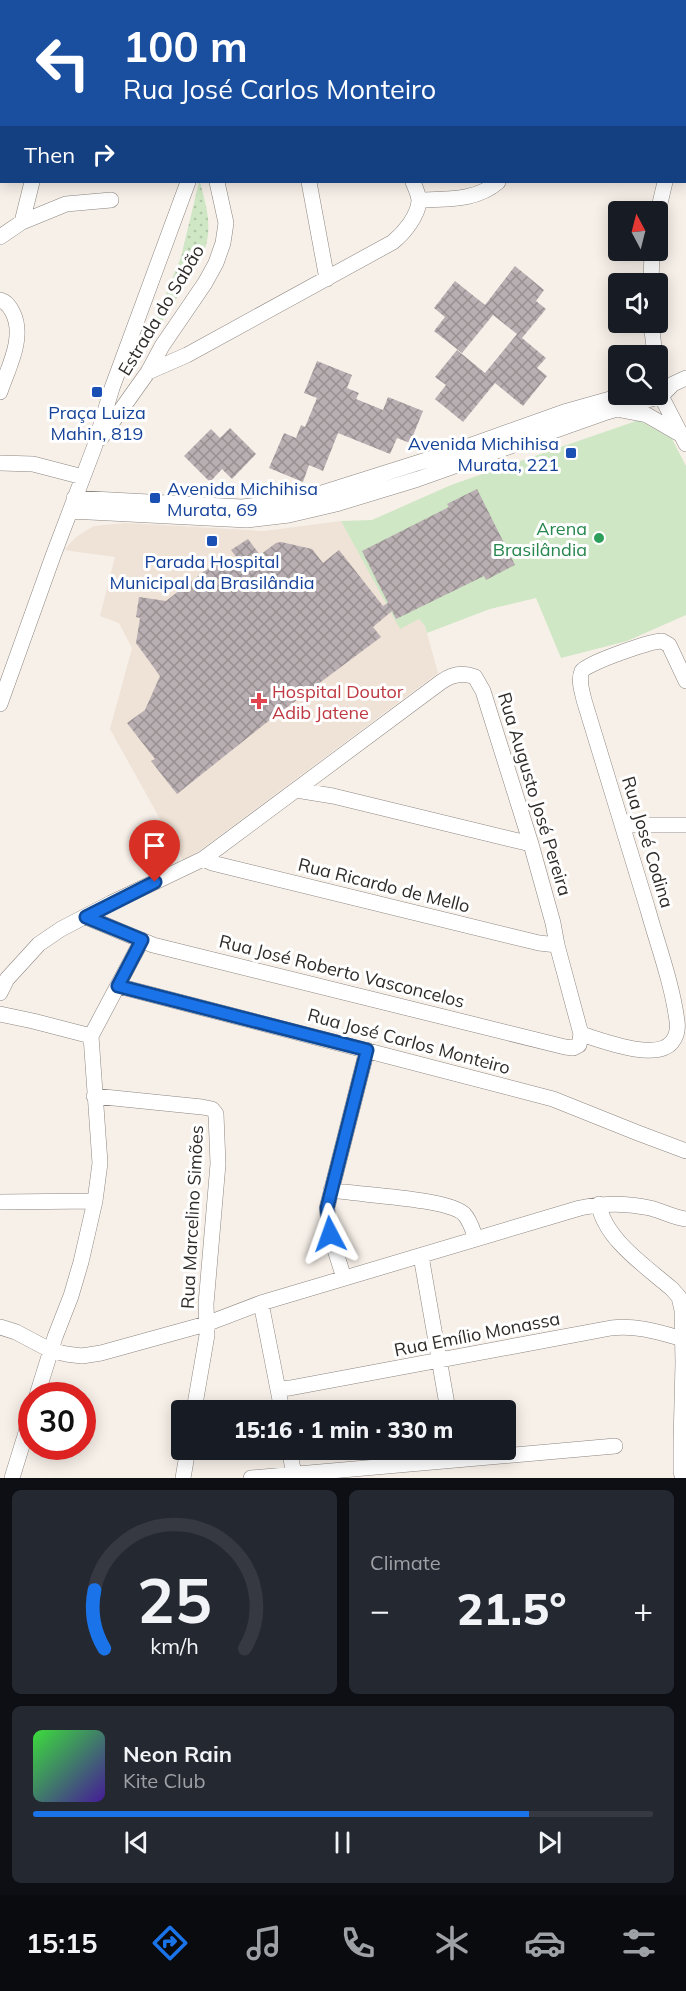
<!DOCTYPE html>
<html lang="en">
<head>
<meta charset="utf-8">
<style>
	body { margin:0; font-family:Mulish,sans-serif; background:#242831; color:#f1f3f6; height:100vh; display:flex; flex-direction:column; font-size:22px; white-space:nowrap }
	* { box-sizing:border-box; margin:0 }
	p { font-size:20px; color:#9ea1a6 }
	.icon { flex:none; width:33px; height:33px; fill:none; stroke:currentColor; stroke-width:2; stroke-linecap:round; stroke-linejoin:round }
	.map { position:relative; height:1478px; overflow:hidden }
	.panel { display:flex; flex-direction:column; gap:12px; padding:12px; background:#0d0f14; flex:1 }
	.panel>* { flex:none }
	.banner { position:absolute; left:0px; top:0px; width:687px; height:183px; box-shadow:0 3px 15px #0003; background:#1a4fa0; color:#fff; overflow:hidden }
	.needle { width:39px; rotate:353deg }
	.controls { position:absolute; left:608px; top:201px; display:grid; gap:12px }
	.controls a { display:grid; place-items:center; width:60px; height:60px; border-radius:6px; background:#171b24; box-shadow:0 3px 15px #0003; font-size:30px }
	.speed { position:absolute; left:18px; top:1382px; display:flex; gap:12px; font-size:30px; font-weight:700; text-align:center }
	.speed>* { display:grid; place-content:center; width:78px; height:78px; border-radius:50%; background:#171b24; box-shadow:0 3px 15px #0003; line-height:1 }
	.speed .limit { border:9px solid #d22; background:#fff; color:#111 }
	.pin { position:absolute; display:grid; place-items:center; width:51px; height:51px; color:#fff; margin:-62px -26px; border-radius:50% 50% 50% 0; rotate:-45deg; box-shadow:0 0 6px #0007 }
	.pin .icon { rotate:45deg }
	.me { position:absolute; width:66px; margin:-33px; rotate:356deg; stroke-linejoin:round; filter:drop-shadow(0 0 4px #0008) }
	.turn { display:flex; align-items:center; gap:21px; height:126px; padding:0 24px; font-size:27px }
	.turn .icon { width:78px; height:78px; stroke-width:2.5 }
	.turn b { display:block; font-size:42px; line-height:51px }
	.then { display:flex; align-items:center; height:57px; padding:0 24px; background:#0003; gap:12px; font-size:22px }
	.big { font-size:45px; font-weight:800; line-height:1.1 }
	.panel .tile { flex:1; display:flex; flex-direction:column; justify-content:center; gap:9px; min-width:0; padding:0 21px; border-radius:9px; background:#242831 }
	.panel .dial { align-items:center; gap:0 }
	.dial svg { height:156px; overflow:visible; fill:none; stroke:#363941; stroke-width:7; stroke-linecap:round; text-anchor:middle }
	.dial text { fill:#f1f3f6; stroke:none }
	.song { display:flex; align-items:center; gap:18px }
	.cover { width:72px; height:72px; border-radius:9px; background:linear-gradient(135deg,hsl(120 70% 55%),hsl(260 70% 35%)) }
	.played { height:6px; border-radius:3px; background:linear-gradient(90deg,#1a73e8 80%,#363941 80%) }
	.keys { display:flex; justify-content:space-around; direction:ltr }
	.heat { display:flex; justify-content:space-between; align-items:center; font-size:33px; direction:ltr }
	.panel .tiles { flex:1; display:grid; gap:12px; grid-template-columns:1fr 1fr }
	.tile:last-child { grid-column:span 2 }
	.trip { position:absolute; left:171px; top:1400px; width:345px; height:60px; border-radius:6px; background:#171b24; box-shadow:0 3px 15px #0003; font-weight:800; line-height:60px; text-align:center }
	.tab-bar { display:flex; height:96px; justify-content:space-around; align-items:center; background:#090b0e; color:#9ea1a6 }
	.tab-bar .icon { width:42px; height:42px }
	.tab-bar .selected { color:#1a73e8 }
	.tab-bar b { font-size:27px; color:#f1f3f6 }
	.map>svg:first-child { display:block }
	.built { fill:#efe2d6 }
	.grass { fill:url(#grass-dots) }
	.pitch { fill:#cfe7c4 }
	.building { fill:url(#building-cross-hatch) }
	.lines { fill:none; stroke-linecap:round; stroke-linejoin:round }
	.minor-casing { stroke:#8d8680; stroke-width:16 }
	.minor { stroke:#fff; stroke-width:15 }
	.route-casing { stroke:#114b97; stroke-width:15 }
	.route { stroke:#1a73e8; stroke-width:10 }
	.transit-dot { fill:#1a4fb4; stroke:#fff; stroke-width:2 }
	.leisure-dot { fill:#2e9e5b; stroke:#fff; stroke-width:2 }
	.health-dot { fill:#e0444e; stroke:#fff; stroke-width:2 }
	.labels { text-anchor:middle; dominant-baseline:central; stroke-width:6; stroke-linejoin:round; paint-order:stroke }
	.street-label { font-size:18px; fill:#2f2c2a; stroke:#fff }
	.transit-label { font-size:18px; fill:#164399; stroke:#fff }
	.leisure-label { font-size:18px; fill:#27864d; stroke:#fff; text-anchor:end }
	.health-label { font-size:18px; fill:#be3a42; stroke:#fff; text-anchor:start }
</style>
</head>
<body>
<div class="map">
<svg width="686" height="1478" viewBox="0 0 686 1478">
	<defs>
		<pattern id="grass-dots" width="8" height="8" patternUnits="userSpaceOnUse" patternTransform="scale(1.5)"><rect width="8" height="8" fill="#cfe7c4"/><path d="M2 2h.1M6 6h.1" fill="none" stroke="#b2c6a9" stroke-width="1.8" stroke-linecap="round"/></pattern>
		<pattern id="building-cross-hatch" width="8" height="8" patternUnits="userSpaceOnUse" patternTransform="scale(1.5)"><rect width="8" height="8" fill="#b9afb2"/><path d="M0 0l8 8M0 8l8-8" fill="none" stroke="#978f91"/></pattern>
	</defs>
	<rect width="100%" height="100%" fill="#f7f0e9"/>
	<path class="built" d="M341,521L400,628L419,619L425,626L438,673L184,862L110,729L132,648L119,623L100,616L115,557L64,550L76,537L94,526L126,523L264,531Z"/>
	<path class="grass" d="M199,182H200C208,212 214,232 200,261L142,353L181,257Z"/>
	<path class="pitch" d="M639,420L672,439L686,466V615L627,641L561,658L536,598L490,609L427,633L425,626L419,619L400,629L341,521L372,520L451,485Z"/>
	<path class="building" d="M515,266L544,290L536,301L546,309L522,338L546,358L537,368L547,376L523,406L495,383L463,422L435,399L446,385L435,377L457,350L485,373L517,334L493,315L462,353L434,331L445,317L434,308L455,281L485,305Z
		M317,361L352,375L347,388L359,393L356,399L383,410L388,397L423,411L410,443L397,438L390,454L338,433L323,471L309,465L303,482L269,468L284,433L296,438L301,425L305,427L317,398L304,393Z
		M230,428L256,454L232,479L222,469L210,482L184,456L211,429L220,438Z
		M477,489L515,565L486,580L484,576L396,619L392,611L373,627L381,637L266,723L177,794L151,761L155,759L127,723L145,710L160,676L136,643L140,618L136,617L139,597L166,601L207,569L237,558L231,550L248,539L260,555L276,543L281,542L312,549L323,563L339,550L383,606L388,603L362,551L449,507L447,504Z"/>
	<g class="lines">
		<g class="minor-casing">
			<path id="minor" d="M31,0L33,2
				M171,0V2
				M277,0L278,2
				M376,0V2
				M490,0V2
				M657,0L658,2
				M61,2L62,0
				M686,75V72
				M309,182L327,279
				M419,200C447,199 476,201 498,182
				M657,216L665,182
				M22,222L32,182
				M0,237L22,222L66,204L111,200
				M651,284L652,250
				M0,300C7,302 10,307 13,313C25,338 8,368 0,392
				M651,322L655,356
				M148,372L187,355L393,242C404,233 418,216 419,201C419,195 415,187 413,182
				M657,374L661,396L686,444
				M621,410L647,415L678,433
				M101,438L148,372L162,346L205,283L216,263L223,243L226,223L217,182
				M0,463L33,464L83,477
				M74,498L242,507L300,500L452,452L564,412L628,394
				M70,511L247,520L289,515L336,504L418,479L607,412L661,396L673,384L686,378
				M0,704L53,556L94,448L112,388L188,182
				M296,790L333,796L531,844
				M623,825H686
				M203,859L212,863L539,943L557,945
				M118,986L553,1099L638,1133L686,1151
				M0,993L7,979L39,944L61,929L111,903L203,859L441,682C452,674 463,672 475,677L483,691L531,844L553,923L557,945L581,1034L579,1045L573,1048L565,1047L153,945L86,917
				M0,1014L33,1021L91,1036
				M581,1034C601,1040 656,1062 672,1042C677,1036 678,1028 677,1021C672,983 658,946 648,910C627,840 605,770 584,700C582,691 578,680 582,671C587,663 651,641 662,641L669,645L686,681
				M94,1096L202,1107L212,1109L216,1114L218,1164L206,1304L207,1335L194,1410
				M331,1190C358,1195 447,1198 464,1214C470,1220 473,1231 476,1239
				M0,1202L95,1201
				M599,1204C603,1238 648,1268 672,1289L679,1297L682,1310L683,1363L681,1443V1472L683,1478
				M421,1256L448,1410
				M344,1278L330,1234L327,1208L367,1050
				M261,1303L282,1410
				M0,1327L16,1332L50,1350L66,1354L82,1356L101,1353L206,1324L261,1303L580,1208C604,1203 627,1203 650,1208C662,1211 675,1218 686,1219
				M279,1389L290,1388L611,1328C637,1325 658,1332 683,1339
				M37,1395L55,1337L71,1296L81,1262L95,1201L100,1163L91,1036L142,940
				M289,1449L294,1474
				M12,1478L32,1413
				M183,1478L188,1449
				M251,1478L615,1446"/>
		</g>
		<use href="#minor" class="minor"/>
	</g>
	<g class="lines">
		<g class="route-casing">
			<path id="route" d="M155,882L86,917L142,940L118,986L367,1050L327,1208L330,1234"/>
		</g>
		<use href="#route" class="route"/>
	</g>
	<g class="transit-dot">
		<rect x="91" y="386" width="12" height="12" rx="3"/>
		<rect x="565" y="447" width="12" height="12" rx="3"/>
		<rect x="149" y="492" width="12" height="12" rx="3"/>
		<rect x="206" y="535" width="12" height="12" rx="3"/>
	</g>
	<circle class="leisure-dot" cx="599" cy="538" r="6"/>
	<path class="health-dot" d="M256 692h6v6h6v6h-6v6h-6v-6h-6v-6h6z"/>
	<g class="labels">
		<g class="street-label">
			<text transform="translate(161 310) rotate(-59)">Estrada do Sabão</text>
			<text transform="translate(535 794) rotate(73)">Rua Augusto José Pereira</text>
			<text transform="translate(648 842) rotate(73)">Rua José Codina</text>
			<text transform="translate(384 885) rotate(14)">Rua Ricardo de Mello</text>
			<text transform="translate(342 971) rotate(14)">Rua José Roberto Vasconcelos</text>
			<text transform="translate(409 1041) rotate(15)">Rua José Carlos Monteiro</text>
			<text transform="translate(192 1217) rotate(-87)">Rua Marcelino Simões</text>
			<text transform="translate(477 1334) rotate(-11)">Rua Emílio Monassa</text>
		</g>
		<g class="transit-label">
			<text x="97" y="412">Praça Luiza<tspan x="97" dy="21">Mahin, 819</tspan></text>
			<text x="559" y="443" text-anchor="end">Avenida Michihisa<tspan x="559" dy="21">Murata, 221</tspan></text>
			<text x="167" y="488" text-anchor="start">Avenida Michihisa<tspan x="167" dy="21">Murata, 69</tspan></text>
			<text x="212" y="561">Parada Hospital<tspan x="212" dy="21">Municipal da Brasilândia</tspan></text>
		</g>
		<g class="leisure-label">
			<text x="587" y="528">Arena<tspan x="587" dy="21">Brasilândia</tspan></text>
		</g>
		<g class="health-label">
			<text x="272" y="691">Hospital Doutor<tspan x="272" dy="21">Adib Jatene</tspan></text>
		</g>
	</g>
</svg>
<div class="controls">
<a><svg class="needle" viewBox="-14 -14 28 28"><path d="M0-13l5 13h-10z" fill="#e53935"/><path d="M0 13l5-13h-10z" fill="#9ea1a6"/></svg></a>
<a><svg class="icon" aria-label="sound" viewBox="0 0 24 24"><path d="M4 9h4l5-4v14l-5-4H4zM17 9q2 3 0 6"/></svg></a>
<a><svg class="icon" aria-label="search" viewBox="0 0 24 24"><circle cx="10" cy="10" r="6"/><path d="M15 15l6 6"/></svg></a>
</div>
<div class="speed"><div class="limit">30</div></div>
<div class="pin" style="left:155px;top:882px;background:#d93025"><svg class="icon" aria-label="arrive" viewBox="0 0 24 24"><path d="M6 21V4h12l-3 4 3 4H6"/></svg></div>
<svg class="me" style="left:330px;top:1234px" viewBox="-20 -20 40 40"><path d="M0-17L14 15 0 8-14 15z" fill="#1a73e8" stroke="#fff" stroke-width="4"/></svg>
<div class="trip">15:16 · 1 min · 330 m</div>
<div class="banner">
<div class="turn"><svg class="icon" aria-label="left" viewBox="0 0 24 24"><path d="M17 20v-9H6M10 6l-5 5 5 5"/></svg><div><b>100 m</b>Rua José Carlos Monteiro</div></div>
<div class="then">Then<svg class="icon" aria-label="right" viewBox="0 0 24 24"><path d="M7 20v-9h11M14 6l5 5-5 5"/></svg></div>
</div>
</div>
<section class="panel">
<div class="tiles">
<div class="tile dial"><svg viewBox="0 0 100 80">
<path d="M14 69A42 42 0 1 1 86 69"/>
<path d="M14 69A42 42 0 0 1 9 39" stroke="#1a73e8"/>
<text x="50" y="56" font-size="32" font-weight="700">25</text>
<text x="50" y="72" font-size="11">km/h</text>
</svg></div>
<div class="tile"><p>Climate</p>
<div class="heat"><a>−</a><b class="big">21.5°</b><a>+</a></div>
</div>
<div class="tile">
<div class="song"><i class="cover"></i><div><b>Neon Rain</b><p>Kite Club</p></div></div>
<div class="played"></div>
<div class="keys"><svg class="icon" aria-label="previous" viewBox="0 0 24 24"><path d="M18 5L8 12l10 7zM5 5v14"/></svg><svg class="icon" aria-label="pause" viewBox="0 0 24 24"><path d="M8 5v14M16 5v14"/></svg><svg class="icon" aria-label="next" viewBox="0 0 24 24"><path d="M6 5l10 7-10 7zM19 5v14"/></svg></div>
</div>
</div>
</section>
<nav class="tab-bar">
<b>15:15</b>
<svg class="icon selected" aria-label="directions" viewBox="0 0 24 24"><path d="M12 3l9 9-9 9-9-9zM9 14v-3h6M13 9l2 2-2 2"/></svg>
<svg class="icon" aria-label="music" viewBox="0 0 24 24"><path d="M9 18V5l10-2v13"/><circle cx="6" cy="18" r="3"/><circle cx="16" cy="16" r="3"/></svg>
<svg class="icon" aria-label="phone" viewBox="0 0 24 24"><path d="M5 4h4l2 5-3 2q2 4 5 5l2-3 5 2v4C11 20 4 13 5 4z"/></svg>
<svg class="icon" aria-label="climate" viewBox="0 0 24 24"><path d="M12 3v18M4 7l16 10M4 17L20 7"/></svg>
<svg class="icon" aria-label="car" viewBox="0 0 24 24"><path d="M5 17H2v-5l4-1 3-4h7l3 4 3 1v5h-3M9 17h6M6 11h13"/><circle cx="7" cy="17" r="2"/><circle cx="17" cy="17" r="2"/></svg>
<svg class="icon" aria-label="filters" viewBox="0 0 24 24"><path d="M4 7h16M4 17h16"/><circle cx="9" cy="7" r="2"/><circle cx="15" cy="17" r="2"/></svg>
</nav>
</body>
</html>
